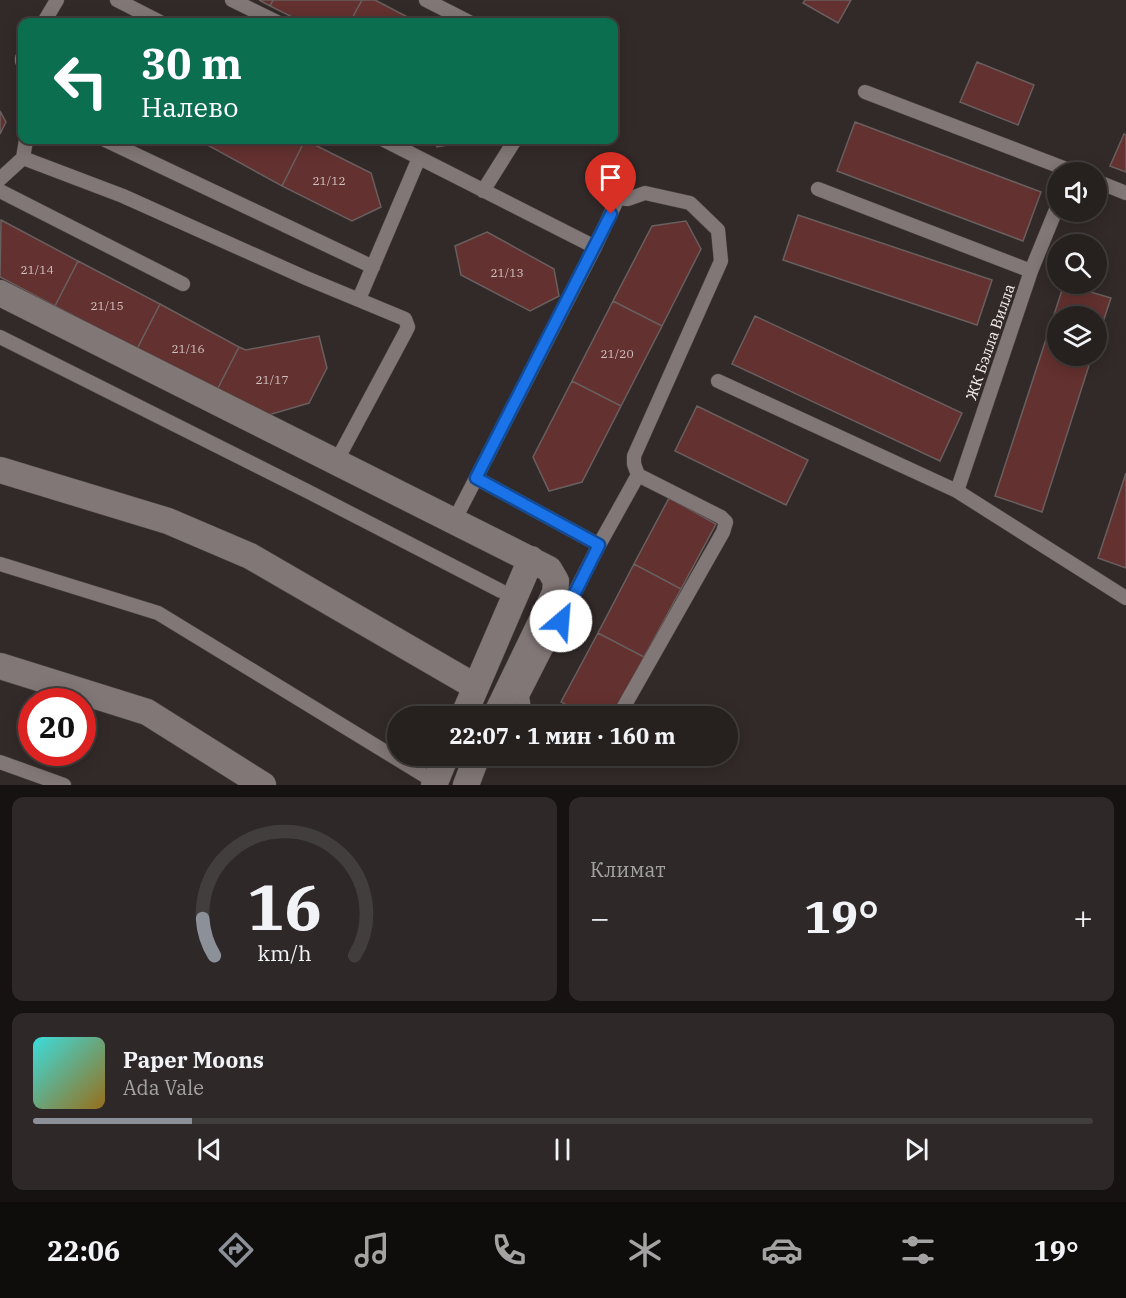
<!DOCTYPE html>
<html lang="ru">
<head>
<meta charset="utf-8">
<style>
	body { margin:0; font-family:"IBM Plex Serif",serif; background:#2e2828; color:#f1f3f6; height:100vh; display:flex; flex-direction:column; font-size:22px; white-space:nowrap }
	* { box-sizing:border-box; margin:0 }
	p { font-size:20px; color:#a4a3a4 }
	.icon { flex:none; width:33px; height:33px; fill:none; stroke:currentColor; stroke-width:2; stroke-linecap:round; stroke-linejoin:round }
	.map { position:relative; height:785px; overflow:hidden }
	.details { display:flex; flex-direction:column; gap:12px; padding:12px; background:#151211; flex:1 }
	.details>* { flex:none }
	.top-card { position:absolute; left:18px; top:18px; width:600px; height:126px; border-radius:12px; box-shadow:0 3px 15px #0003,0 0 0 2px #423e3d; background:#0b6e4f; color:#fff; overflow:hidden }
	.buttons { position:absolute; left:1047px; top:162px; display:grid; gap:12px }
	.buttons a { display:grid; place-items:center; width:60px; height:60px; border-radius:50%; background:#26201f; box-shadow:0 3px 15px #0003,0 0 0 2px #423e3d; font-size:30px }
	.speed { position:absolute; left:18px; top:688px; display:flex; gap:12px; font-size:30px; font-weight:700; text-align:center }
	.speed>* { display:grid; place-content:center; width:78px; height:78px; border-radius:50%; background:#26201f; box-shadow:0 3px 15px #0003,0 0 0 2px #423e3d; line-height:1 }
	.speed .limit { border:9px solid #d22; background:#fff; color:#111 }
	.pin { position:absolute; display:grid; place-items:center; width:51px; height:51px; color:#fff; margin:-62px -26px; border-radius:50% 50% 50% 0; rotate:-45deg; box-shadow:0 0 6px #0007 }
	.pin .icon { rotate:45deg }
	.me { position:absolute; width:66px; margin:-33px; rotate:27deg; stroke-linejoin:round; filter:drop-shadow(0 0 4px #0008) }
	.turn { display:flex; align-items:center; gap:21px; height:126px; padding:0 24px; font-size:27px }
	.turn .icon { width:78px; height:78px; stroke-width:2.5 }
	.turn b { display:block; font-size:42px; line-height:51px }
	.big { font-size:45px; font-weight:700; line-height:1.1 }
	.details .widget { flex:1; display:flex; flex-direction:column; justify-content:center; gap:9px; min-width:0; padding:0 21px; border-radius:12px; background:#2e2828 }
	.details .dial { align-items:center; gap:0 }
	.dial svg { height:156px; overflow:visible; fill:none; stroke:#423e3d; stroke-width:7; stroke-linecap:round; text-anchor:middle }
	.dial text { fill:#f1f3f6; stroke:none }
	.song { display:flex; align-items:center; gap:18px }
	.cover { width:72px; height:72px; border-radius:9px; background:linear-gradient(135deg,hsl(180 70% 55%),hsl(40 70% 35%)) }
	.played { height:6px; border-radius:3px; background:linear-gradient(90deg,#8c9099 15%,#423e3d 15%) }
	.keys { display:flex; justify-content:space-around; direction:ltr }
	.heat { display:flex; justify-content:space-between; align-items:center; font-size:33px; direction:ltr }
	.details .tiles { flex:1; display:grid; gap:12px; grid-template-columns:1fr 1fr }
	.widget:last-child { grid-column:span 2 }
	.trip { position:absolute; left:387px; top:706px; width:351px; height:60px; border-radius:30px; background:#26201f; box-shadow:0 3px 15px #0003,0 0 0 2px #423e3d; font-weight:700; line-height:60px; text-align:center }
	.tabs { display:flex; height:96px; justify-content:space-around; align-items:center; background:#0f0d0c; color:#a4a3a4 }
	.tabs .icon { width:42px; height:42px }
	.tabs .current { color:#8c9099 }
	.tabs b { font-size:27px; color:#f1f3f6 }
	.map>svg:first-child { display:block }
	.building { fill:#63312f; stroke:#685f5e; stroke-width:1.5 }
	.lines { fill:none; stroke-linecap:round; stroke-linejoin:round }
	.service-casing { stroke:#4f4848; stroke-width:15 }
	.minor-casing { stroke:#4f4848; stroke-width:27 }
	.service { stroke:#817776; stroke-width:14 }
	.minor { stroke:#817776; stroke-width:26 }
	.route-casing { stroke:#114b97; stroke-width:15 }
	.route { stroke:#1a73e8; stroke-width:10 }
	.labels { text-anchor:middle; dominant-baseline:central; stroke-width:6; stroke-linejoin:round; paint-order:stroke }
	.number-label { font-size:12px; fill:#d2c1c0 }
	.street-label { font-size:15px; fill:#f7f1f1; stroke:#322a29 }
</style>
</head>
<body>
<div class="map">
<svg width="1126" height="785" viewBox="0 0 1126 785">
	<rect width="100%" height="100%" fill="#322a29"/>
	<path class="building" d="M259,0H273L270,6Z
		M273,0H362L350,22H302L270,6Z
		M362,0H375L417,22H350Z
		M805,0H851L838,23L803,3Z
		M977,62L1034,85L1018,125L960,102Z
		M0,111L6,122L0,134Z
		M855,122L1041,192L1023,241L837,171Z
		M1124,134L1126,135V172L1110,166Z
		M203,140H305L282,186L202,142Z
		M305,140L371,173L381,207L352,221L282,186Z
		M435,140H476L437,147Z
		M798,215L992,280L977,325L783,260Z
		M1,220L78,261L55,306L0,277Z
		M686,221L701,249L662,326L613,301L652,226Z
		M487,232L554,269L559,296L530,311L461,275L455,246Z
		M78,261L160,304L137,349L55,306Z
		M1064,284L1111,298L1096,343V316H1058V356H1092L1042,512L995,496Z
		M613,301L662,326L621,406L572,381Z
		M160,304L239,347L217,390L137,349Z
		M755,316L962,413L940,461L732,364Z
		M319,336L327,368L309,403L265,416L217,390L239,347L246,350Z
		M572,381L621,406L582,482L549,491L533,457Z
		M697,406L808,460L786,505L675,451Z
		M1126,473V568L1098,558Z
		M669,498L716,524L681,589L634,564Z
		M634,564L681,589L644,657L598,633Z
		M598,633L644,657L613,717H589L561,702Z"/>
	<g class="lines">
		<g class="service-casing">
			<path id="service" d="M117,0L160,22
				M232,0L277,22
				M426,0L469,22
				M44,22L57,0
				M22,58V61
				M865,92L1074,172
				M105,140L373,267
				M384,140L595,247
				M23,158L123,196L306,278L405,319L408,327L405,333L336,462
				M0,179L23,158L26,140
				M1096,181L1126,193
				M818,189L1031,271
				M0,191L183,284
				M483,191L515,140
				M359,299L419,158
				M0,337L307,491L501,591
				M718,381L957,491L1126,598
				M476,478L599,545
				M957,491L1031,271L1058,205
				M454,521L595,247L618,198L628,199L645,193L690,203L718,230L721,261L634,456V464L638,475L721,517L726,522L723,532L618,717
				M0,564L158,613L435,782
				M530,717L524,709L522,696L599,545L638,475
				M0,762L64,785"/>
		</g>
		<g class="minor-casing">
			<path id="minor" d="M0,293L549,569L556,581L555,593L495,717
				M0,470L168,521L250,556L476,687
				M0,666L147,712L263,785
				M463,717L531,559
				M434,785L446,756
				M466,785L477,756"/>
		</g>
		<use href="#service" class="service"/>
		<use href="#minor" class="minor"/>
	</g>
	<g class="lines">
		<g class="route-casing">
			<path id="route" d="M561,621L599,545L476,478L611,214"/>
		</g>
		<use href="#route" class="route"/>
	</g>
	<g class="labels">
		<g class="number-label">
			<text x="329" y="180">21/12</text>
			<text x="37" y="269">21/14</text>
			<text x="507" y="272">21/13</text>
			<text x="107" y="305">21/15</text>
			<text x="188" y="348">21/16</text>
			<text x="617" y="353">21/20</text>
			<text x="272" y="379">21/17</text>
		</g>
		<g class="street-label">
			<text transform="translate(990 342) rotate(-71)">ЖК Бэлла Вилла</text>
		</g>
	</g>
</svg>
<div class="buttons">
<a><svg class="icon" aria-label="sound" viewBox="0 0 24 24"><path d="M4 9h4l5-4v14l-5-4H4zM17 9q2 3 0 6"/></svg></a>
<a><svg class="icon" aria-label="search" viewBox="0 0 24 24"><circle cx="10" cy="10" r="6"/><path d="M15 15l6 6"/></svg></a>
<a><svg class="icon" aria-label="layers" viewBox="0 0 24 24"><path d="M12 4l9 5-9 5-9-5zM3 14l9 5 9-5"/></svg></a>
</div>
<div class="speed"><div class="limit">20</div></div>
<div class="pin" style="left:611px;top:214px;background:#d93025"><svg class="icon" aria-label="arrive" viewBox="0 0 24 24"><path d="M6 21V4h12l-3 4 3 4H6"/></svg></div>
<svg class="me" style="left:561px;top:621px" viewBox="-20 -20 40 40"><circle r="19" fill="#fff"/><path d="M0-13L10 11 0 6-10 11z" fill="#1a73e8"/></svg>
<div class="trip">22:07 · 1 мин · 160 m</div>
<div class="top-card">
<div class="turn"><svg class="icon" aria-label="left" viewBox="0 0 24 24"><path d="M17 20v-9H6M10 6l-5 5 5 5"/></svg><div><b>30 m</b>Налево</div></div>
</div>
</div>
<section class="details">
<div class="tiles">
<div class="widget dial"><svg viewBox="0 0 100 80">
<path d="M14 69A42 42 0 1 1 86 69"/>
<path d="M14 69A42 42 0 0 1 8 50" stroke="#8c9099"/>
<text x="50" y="56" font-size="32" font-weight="700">16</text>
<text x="50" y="72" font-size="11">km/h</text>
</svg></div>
<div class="widget"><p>Климат</p>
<div class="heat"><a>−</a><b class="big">19°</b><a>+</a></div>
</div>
<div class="widget">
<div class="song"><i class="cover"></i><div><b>Paper Moons</b><p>Ada Vale</p></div></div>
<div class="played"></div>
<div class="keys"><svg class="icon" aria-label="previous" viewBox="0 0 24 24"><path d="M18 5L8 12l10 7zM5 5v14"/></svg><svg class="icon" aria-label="pause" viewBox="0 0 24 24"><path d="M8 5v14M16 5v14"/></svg><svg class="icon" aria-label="next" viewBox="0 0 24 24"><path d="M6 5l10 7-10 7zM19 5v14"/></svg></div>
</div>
</div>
</section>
<nav class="tabs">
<b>22:06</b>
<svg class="icon current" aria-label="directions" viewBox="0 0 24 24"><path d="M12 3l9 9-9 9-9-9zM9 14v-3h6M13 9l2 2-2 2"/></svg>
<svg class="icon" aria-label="music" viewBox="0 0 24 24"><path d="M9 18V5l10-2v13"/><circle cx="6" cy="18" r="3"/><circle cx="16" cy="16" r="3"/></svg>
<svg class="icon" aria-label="phone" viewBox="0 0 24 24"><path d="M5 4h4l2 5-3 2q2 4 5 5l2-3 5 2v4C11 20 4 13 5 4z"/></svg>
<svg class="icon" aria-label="climate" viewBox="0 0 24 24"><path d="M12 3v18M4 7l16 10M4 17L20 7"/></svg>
<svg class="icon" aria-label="car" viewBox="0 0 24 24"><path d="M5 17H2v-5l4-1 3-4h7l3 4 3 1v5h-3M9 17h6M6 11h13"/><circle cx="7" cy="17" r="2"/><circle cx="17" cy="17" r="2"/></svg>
<svg class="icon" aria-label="filters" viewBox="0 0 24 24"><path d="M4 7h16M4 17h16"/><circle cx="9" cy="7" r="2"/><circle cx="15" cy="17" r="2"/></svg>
<b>19°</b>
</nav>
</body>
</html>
